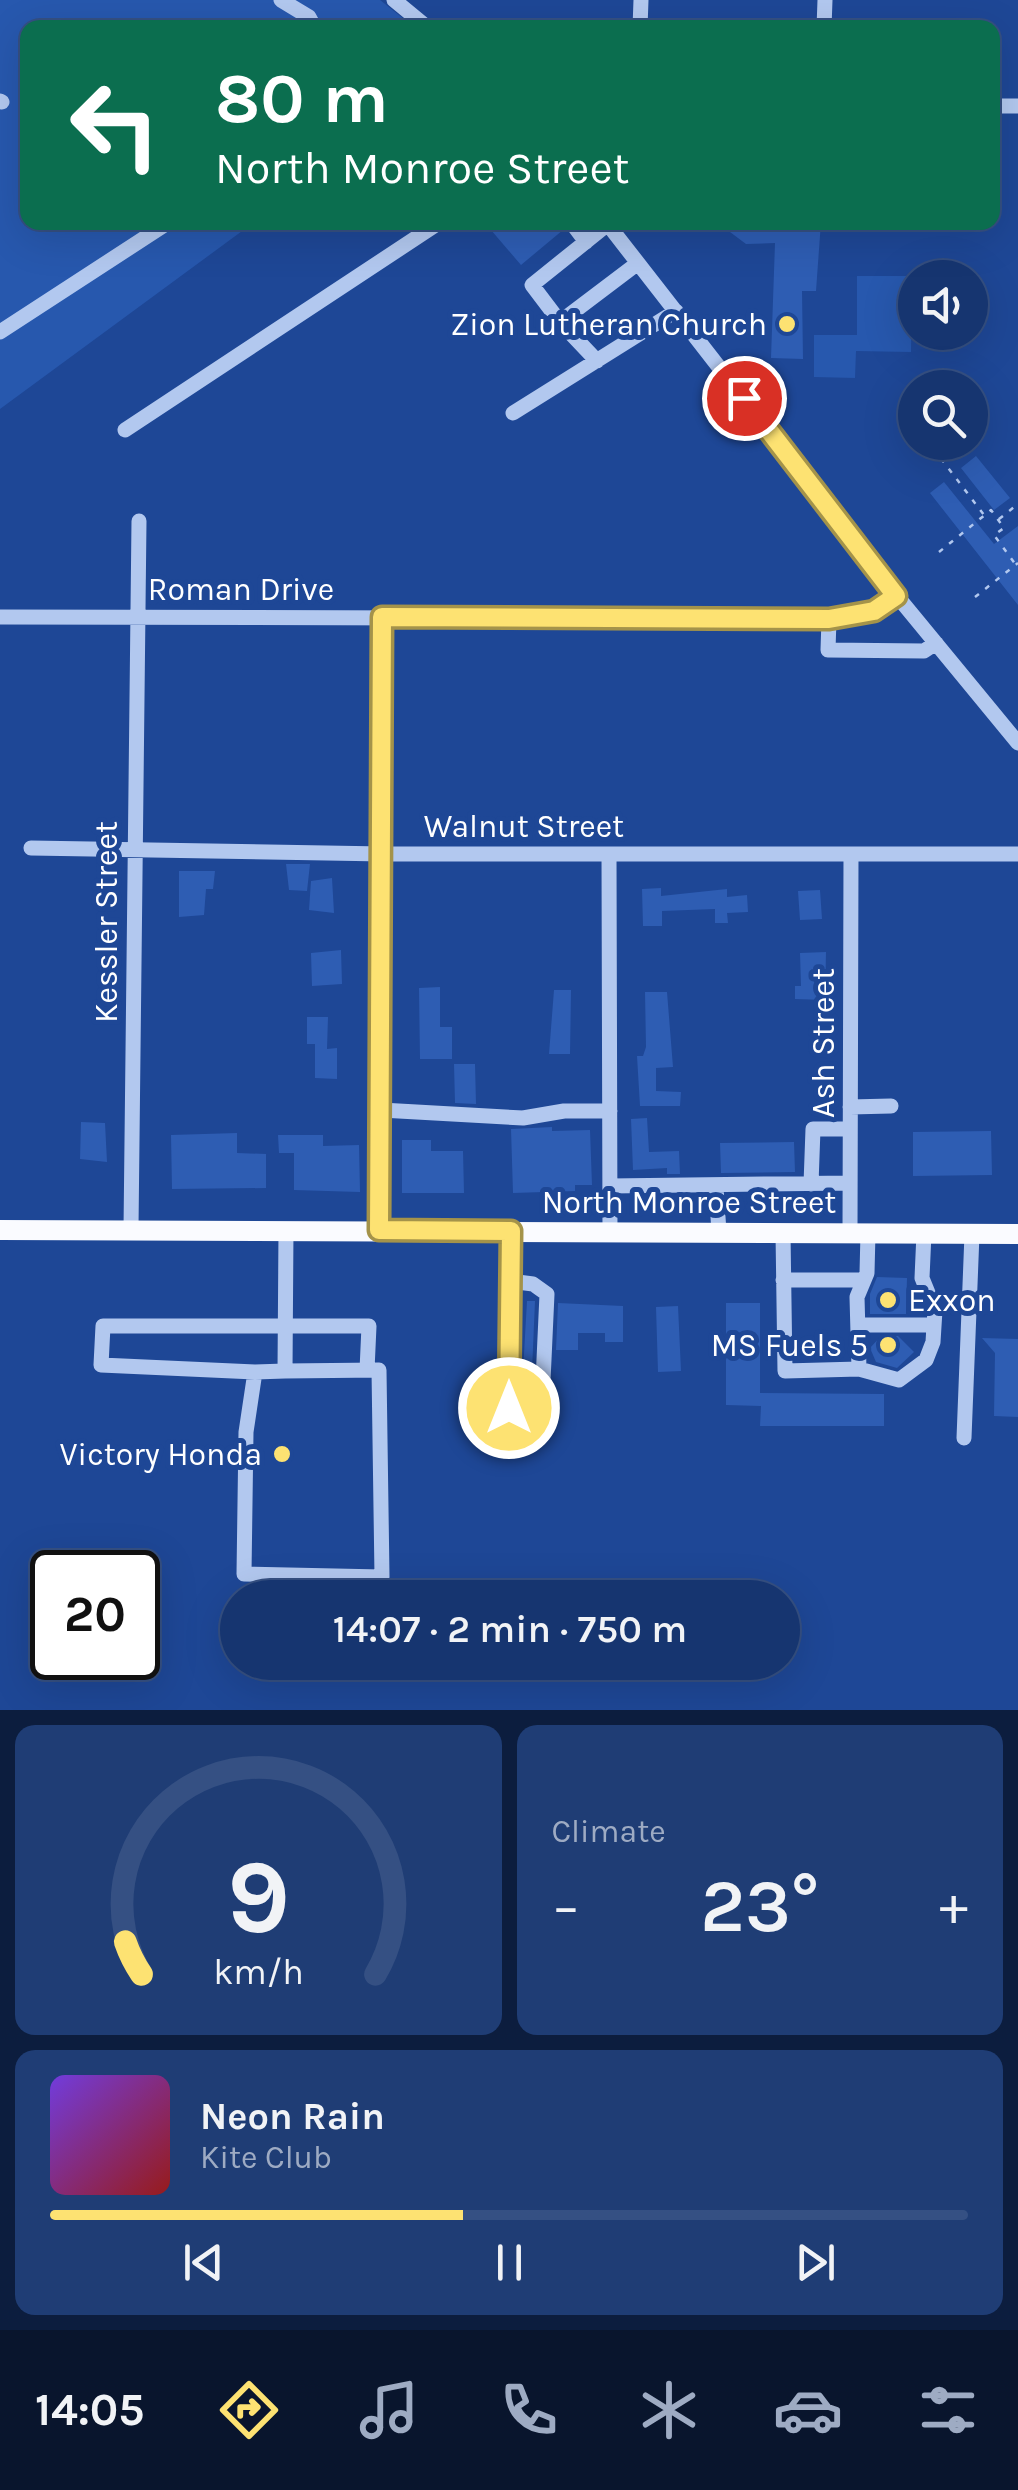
<!DOCTYPE html>
<html lang="en">
<head>
<meta charset="utf-8">
<style>
	body { margin:0; font-family:Karla,sans-serif; background:#1f3d75; color:#f1f3f6; height:100vh; display:flex; flex-direction:column; font-size:38px; white-space:nowrap }
	* { box-sizing:border-box; margin:0 }
	p { font-size:32px; color:#9eabc3 }
	.icon { flex:none; width:55px; height:55px; fill:none; stroke:currentColor; stroke-width:2; stroke-linecap:round; stroke-linejoin:round }
	.map { position:relative; height:1710px; overflow:hidden }
	.sheet { display:flex; flex-direction:column; gap:15px; padding:15px; background:#0c1d3e; flex:1 }
	.sheet>* { flex:none }
	.top-card { position:absolute; left:20px; top:20px; width:980px; height:210px; border-radius:20px; box-shadow:0 10px 40px #0002,0 0 0 2px #355083; background:#0b6e4f; color:#fff; overflow:hidden }
	.fabs { position:absolute; left:898px; top:260px; display:grid; gap:20px }
	.fabs a { display:grid; place-items:center; width:90px; height:90px; border-radius:50%; background:#163570; box-shadow:0 10px 40px #0002,0 0 0 2px #355083; font-size:50px }
	.speed { position:absolute; left:30px; top:1550px; display:flex; gap:20px; font-size:50px; font-weight:700; text-align:center }
	.speed>* { display:grid; place-content:center; width:130px; height:130px; border-radius:50%; background:#163570; box-shadow:0 10px 40px #0002,0 0 0 2px #355083; line-height:1 }
	.speed .limit { border:5px solid #111; border-radius:15px; background:#fff; color:#111 }
	.pin { position:absolute; display:grid; place-items:center; width:85px; height:85px; color:#fff; margin:-42px; border:5px solid #fff; border-radius:50%; box-shadow:0 2px 10px #0007 }
	.me { position:absolute; width:110px; margin:-55px; rotate:0deg; stroke-linejoin:round; filter:drop-shadow(0 0 8px #0008) }
	.turn { display:flex; align-items:center; gap:35px; height:210px; padding:0 30px; font-size:45px }
	.turn .icon { width:130px; height:130px; stroke-width:2.5 }
	.turn b { display:block; font-size:70px; line-height:85px }
	.big { font-size:75px; font-weight:600; line-height:1.1 }
	.sheet .widget { flex:1; display:flex; flex-direction:column; justify-content:center; gap:15px; min-width:0; padding:0 35px; border-radius:20px; background:#1f3d75 }
	.sheet .dial { align-items:center; gap:0 }
	.dial svg { height:260px; overflow:visible; fill:none; stroke:#355083; stroke-width:7; stroke-linecap:round; text-anchor:middle }
	.dial text { fill:#f1f3f6; stroke:none }
	.song { display:flex; align-items:center; gap:30px }
	.cover { width:120px; height:120px; border-radius:15px; background:linear-gradient(135deg,hsl(260 70% 55%),hsl(0 70% 35%)) }
	.played { height:10px; border-radius:5px; background:linear-gradient(90deg,#fde272 45%,#355083 45%) }
	.keys { display:flex; justify-content:space-around; direction:ltr }
	.heat { display:flex; justify-content:space-between; align-items:center; font-size:55px; direction:ltr }
	.sheet .tiles { flex:1; display:grid; gap:15px; grid-template-columns:1fr 1fr }
	.widget:last-child { grid-column:span 2 }
	.trip { position:absolute; left:220px; top:1580px; width:580px; height:100px; border-radius:50px; background:#163570; box-shadow:0 10px 40px #0002,0 0 0 2px #355083; font-weight:600; line-height:100px; text-align:center }
	.menu { display:flex; height:160px; justify-content:space-around; align-items:center; background:#09152d; color:#9eabc3 }
	.menu .icon { width:70px; height:70px }
	.menu .selected { color:#fde272 }
	.menu b { font-size:45px; color:#f1f3f6 }
	.map>svg:first-child { display:block }
	.green { fill:#2758ae }
	.building { fill:#2e5db3 }
	.lines { fill:none; stroke-linecap:round; stroke-linejoin:round }
	.path { stroke:#b2c8ef; stroke-width:2.5; stroke-dasharray:5 8; stroke-linecap:butt }
	.minor { stroke:#b2c8ef; stroke-width:15 }
	.major { stroke:#fafbff; stroke-width:20 }
	.route-casing { stroke:#a4934a; stroke-width:25 }
	.route { stroke:#fde272; stroke-width:18 }
	.poi-dot { fill:#fde272; stroke:#1e4796; stroke-width:4 }
	.labels { text-anchor:middle; dominant-baseline:central; stroke-width:10; stroke-linejoin:round; paint-order:stroke }
	.poi-label { font-size:32px; fill:#fff; stroke:#1e4796; text-anchor:end }
	.street-label { font-size:32px; fill:#fff; stroke:#1e4796 }
</style>
</head>
<body>
<div class="map">
<svg width="1018" height="1710" viewBox="0 0 1018 1710">
	<rect width="100%" height="100%" fill="#1e4796"/>
	<path class="green" d="M0,0H380L414,27L28,28V222L253,223L0,409Z
		M857,276H912L911,352L856,351L855,378L814,377V335H857Z"/>
	<path class="building" d="M500,222H560L563,230L521,265L491,230Z
		M731,222H821L816,291H802L803,359L771,358L775,243L746,244L730,232Z
		M976,456L1010,498L994,510L961,468Z
		M944,482L994,544L1018,526V605L930,493Z
		M286,864H310L307,891L289,890Z
		M179,871H215L213,889H206L204,915L179,917Z
		M332,878L334,913L309,910L311,881Z
		M661,888V896L727,889V897L747,895L748,912L727,913L728,923H715V909L662,911V926H643L642,889Z
		M820,890L822,919L800,920L798,891Z
		M341,950L342,984L312,986L311,953Z
		M826,952L825,1000L795,999V986H801L800,953Z
		M440,987V1027H452V1059H420L419,988Z
		M554,990H571L570,1054H549Z
		M645,992H667L673,1067L656,1068V1091L681,1092L680,1106H640L637,1056H643L646,1047Z
		M307,1017H328L327,1049L337,1048V1079L315,1078V1044H307Z
		M454,1064H475L476,1104L455,1103Z
		M647,1118L649,1152L679,1151L680,1174H667V1168L633,1170L631,1119Z
		M81,1122L105,1123L107,1162L80,1159Z
		M552,1127V1131L590,1130L592,1185H575V1191L513,1193L511,1129Z
		M991,1131L992,1175L913,1176V1132Z
		M237,1133V1153L266,1154V1188L172,1189L171,1135Z
		M278,1135H323V1146L359,1145L360,1192L294,1190V1153H279Z
		M402,1140H431V1151H463L464,1193H402Z
		M794,1142L795,1172L721,1173L720,1143Z
		M877,1277L907,1278L906,1314H870V1294Z
		M527,1301H535L532,1371H523Z
		M558,1303L623,1306V1342H605V1333H578V1350H556Z
		M726,1303H760V1393L884,1394V1426H760L761,1406L726,1405Z
		M678,1306L681,1371L658,1372L656,1307Z
		M881,1336H898L914,1352L897,1368L876,1362L870,1348Z
		M982,1338L1018,1339V1417L994,1416L995,1353Z"/>
	<g class="lines">
		<path class="path" d="M933,448L984,515
			M999,519L1018,504
			M939,552L991,510L1004,528L994,535L1016,565
			M975,597L1018,563"/>
		<path class="minor" d="M281,0L309,17L315,28
			M394,0L428,28
			M640,28L641,0
			M824,28L825,0
			M0,101L2,102
			M992,106H1018
			M571,222L586,242
			M606,222L897,596L1018,743
			M560,322L532,285L608,224
			M0,332L169,222
			M597,361L560,322L638,263
			M513,413L676,311
			M125,430L440,222
			M0,617L829,619L874,611L897,596
			M829,619L828,650L924,651L936,643
			M31,848L384,854H1018
			M609,854L610,1232
			M850,1107L891,1106
			M381,1110L523,1118L564,1111H610
			M811,1184L813,1129H850
			M610,1186L850,1183
			M716,1187L719,1232
			M131,1229L139,521
			M379,1230L383,617
			M783,1233L785,1371L859,1369L857,1297L867,1273L868,1233
			M850,1233L851,854
			M783,1280H864
			M510,1281L533,1284L547,1294L542,1403L536,1425L525,1431L512,1423L509,1408L511,1231
			M858,1325H932
			M859,1369L899,1380L926,1360L933,1342L935,1310L922,1278L924,1233
			M285,1371L379,1370L382,1577L244,1574L246,1432L255,1372L285,1371L286,1230
			M255,1372L101,1365L103,1326H369L367,1370
			M964,1438L972,1234"/>
		<path class="major" d="M0,1230L1018,1234"/>
	</g>
	<g class="lines">
		<g class="route-casing">
			<path id="route" d="M509,1408L511,1231L379,1230L382,617L829,619L874,611L896,596L744,398"/>
		</g>
		<use href="#route" class="route"/>
	</g>
	<g class="poi-dot">
		<circle cx="787" cy="324" r="10"/>
		<circle cx="888" cy="1300" r="10"/>
		<circle cx="888" cy="1345" r="10"/>
		<circle cx="282" cy="1454" r="10"/>
	</g>
	<g class="labels">
		<g class="poi-label">
			<text x="767" y="324">Zion Lutheran Church</text>
			<text x="908" y="1300" text-anchor="start">Exxon</text>
			<text x="868" y="1345">MS Fuels 5</text>
			<text x="262" y="1454">Victory Honda</text>
		</g>
		<g class="street-label">
			<text x="241" y="589">Roman Drive</text>
			<text x="524" y="826">Walnut Street</text>
			<text transform="translate(106 922) rotate(-90)">Kessler Street</text>
			<text transform="translate(823 1043) rotate(-90)">Ash Street</text>
			<text x="689" y="1202">North Monroe Street</text>
		</g>
	</g>
</svg>
<div class="fabs">
<a><svg class="icon" aria-label="sound" viewBox="0 0 24 24"><path d="M4 9h4l5-4v14l-5-4H4zM17 9q2 3 0 6"/></svg></a>
<a><svg class="icon" aria-label="search" viewBox="0 0 24 24"><circle cx="10" cy="10" r="6"/><path d="M15 15l6 6"/></svg></a>
</div>
<div class="speed"><div class="limit">20</div></div>
<div class="pin" style="left:744px;top:398px;background:#d93025"><svg class="icon" aria-label="arrive" viewBox="0 0 24 24"><path d="M6 21V4h12l-3 4 3 4H6"/></svg></div>
<svg class="me" style="left:509px;top:1408px" viewBox="-20 -20 40 40"><circle r="17" fill="#fde272" stroke="#fff" stroke-width="3"/><path d="M0-11L8 9 0 5-8 9z" fill="#fff"/></svg>
<div class="trip">14:07 · 2 min · 750 m</div>
<div class="top-card">
<div class="turn"><svg class="icon" aria-label="left" viewBox="0 0 24 24"><path d="M17 20v-9H6M10 6l-5 5 5 5"/></svg><div><b>80 m</b>North Monroe Street</div></div>
</div>
</div>
<section class="sheet">
<div class="tiles">
<div class="widget dial"><svg viewBox="0 0 100 80">
<path d="M14 69A42 42 0 1 1 86 69"/>
<path d="M14 69A42 42 0 0 1 9 59" stroke="#fde272"/>
<text x="50" y="56" font-size="32" font-weight="700">9</text>
<text x="50" y="72" font-size="11">km/h</text>
</svg></div>
<div class="widget"><p>Climate</p>
<div class="heat"><a>−</a><b class="big">23°</b><a>+</a></div>
</div>
<div class="widget">
<div class="song"><i class="cover"></i><div><b>Neon Rain</b><p>Kite Club</p></div></div>
<div class="played"></div>
<div class="keys"><svg class="icon" aria-label="previous" viewBox="0 0 24 24"><path d="M18 5L8 12l10 7zM5 5v14"/></svg><svg class="icon" aria-label="pause" viewBox="0 0 24 24"><path d="M8 5v14M16 5v14"/></svg><svg class="icon" aria-label="next" viewBox="0 0 24 24"><path d="M6 5l10 7-10 7zM19 5v14"/></svg></div>
</div>
</div>
</section>
<nav class="menu">
<b>14:05</b>
<svg class="icon selected" aria-label="directions" viewBox="0 0 24 24"><path d="M12 3l9 9-9 9-9-9zM9 14v-3h6M13 9l2 2-2 2"/></svg>
<svg class="icon" aria-label="music" viewBox="0 0 24 24"><path d="M9 18V5l10-2v13"/><circle cx="6" cy="18" r="3"/><circle cx="16" cy="16" r="3"/></svg>
<svg class="icon" aria-label="phone" viewBox="0 0 24 24"><path d="M5 4h4l2 5-3 2q2 4 5 5l2-3 5 2v4C11 20 4 13 5 4z"/></svg>
<svg class="icon" aria-label="climate" viewBox="0 0 24 24"><path d="M12 3v18M4 7l16 10M4 17L20 7"/></svg>
<svg class="icon" aria-label="car" viewBox="0 0 24 24"><path d="M5 17H2v-5l4-1 3-4h7l3 4 3 1v5h-3M9 17h6M6 11h13"/><circle cx="7" cy="17" r="2"/><circle cx="17" cy="17" r="2"/></svg>
<svg class="icon" aria-label="filters" viewBox="0 0 24 24"><path d="M4 7h16M4 17h16"/><circle cx="9" cy="7" r="2"/><circle cx="15" cy="17" r="2"/></svg>
</nav>
</body>
</html>
